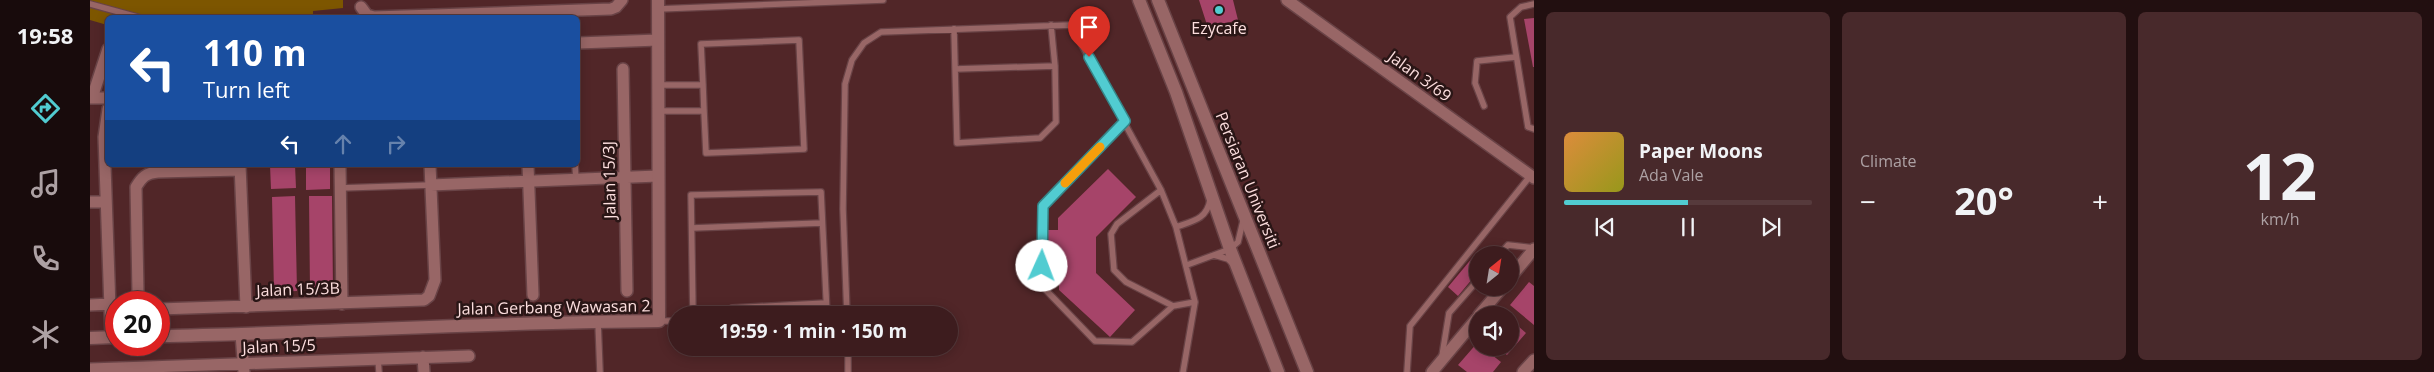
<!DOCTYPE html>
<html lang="en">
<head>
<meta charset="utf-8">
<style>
	body { margin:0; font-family:"Open Sans",sans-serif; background:#48292b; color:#f1f3f6; height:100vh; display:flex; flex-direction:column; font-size:19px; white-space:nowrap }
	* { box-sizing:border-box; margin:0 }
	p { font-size:16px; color:#ada1a4 }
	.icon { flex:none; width:28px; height:28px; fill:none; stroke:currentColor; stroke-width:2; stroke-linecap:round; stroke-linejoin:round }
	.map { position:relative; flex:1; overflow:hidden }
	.side { display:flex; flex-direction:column; gap:12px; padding:12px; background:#220f10; width:900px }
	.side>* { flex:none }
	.hud { position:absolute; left:15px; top:15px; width:475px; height:152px; border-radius:8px; box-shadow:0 2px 12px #0003,0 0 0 1px #563a3c; background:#1a4fa0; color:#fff; overflow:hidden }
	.needle { width:32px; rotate:30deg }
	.buttons { position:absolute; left:1379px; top:246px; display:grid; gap:10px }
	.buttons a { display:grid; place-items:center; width:50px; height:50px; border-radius:50%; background:#3d1c1e; box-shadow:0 2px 12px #0003,0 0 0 1px #563a3c; font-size:25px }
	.speed { position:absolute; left:15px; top:291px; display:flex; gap:10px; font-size:25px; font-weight:700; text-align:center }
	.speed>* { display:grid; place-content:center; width:65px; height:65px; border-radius:50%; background:#3d1c1e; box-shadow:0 2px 12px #0003,0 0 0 1px #563a3c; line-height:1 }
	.speed .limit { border:8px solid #d22; background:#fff; color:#111 }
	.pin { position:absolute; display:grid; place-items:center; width:42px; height:42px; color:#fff; margin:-51px -21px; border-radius:50% 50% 50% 0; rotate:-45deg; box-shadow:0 0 5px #0007 }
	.pin .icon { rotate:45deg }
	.me { position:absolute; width:55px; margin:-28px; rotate:2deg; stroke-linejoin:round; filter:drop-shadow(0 0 4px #0008) }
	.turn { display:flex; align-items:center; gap:18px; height:105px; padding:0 15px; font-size:22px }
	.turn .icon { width:65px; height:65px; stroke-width:2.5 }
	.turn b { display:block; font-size:35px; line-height:42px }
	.lanes { display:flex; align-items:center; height:48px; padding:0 15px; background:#0003; justify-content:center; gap:25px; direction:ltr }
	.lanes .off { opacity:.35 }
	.big { font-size:38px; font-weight:700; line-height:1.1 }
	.side .tile { flex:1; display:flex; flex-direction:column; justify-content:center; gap:8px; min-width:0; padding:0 18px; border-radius:8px; background:#48292b }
	.side .dial { align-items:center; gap:0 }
	.dial b { font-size:65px; line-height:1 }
	.song { display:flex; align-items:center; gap:15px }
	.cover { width:60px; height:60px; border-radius:8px; background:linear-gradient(135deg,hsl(30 70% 55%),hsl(60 70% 35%)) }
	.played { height:5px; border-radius:2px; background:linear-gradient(90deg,#51ccd1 50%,#563a3c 50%) }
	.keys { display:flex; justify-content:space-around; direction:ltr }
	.heat { display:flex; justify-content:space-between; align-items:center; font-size:28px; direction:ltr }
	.side .tiles { flex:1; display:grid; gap:12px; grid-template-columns:repeat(3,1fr) }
	.trip { position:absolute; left:578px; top:306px; width:290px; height:50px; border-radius:25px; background:#3d1c1e; box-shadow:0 2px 12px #0003,0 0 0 1px #563a3c; font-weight:700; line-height:50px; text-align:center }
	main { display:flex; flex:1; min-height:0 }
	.dock { display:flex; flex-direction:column; width:90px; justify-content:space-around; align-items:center; background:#180b0c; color:#ada1a4 }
	.dock .icon { width:35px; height:35px }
	.dock .active { color:#51ccd1 }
	.dock b { font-size:22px; color:#f1f3f6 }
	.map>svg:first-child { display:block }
	.green { fill:#7d5600 }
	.building { fill:#a64469 }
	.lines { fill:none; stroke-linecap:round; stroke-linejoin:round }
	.service-casing { stroke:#694346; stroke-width:8 }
	.minor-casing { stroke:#694346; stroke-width:14 }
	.tertiary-casing { stroke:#694346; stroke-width:15 }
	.secondary-casing { stroke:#694346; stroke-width:15 }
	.service { stroke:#986666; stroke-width:5.5 }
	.minor { stroke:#986666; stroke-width:11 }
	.tertiary { stroke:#986666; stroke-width:12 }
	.secondary { stroke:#986666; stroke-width:12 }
	.route-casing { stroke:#358588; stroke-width:12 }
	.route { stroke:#51ccd1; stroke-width:9 }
	.slow { stroke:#f59e0b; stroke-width:9 }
	.poi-dot { fill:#51ccd1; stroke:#2a1616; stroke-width:2 }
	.labels { text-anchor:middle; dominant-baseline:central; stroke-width:5; stroke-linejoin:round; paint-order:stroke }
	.poi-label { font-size:16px; fill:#fcdede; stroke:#2a1616 }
	.street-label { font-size:16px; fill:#fcdede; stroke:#2a1616 }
</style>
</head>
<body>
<main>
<nav class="dock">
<b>19:58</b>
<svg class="icon active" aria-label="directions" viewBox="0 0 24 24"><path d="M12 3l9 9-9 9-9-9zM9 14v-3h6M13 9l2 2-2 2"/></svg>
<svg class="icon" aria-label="music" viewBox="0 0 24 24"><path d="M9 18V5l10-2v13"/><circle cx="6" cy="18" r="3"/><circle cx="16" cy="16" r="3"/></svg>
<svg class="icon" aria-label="phone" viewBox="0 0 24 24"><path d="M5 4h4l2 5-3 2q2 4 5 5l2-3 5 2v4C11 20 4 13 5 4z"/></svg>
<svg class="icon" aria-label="climate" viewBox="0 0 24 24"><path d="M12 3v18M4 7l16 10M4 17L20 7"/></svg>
</nav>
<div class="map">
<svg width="1444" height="372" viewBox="0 0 1444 372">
	<rect width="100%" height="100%" fill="#512628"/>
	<path class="green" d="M0,0H253V8L223,11V17L18,18L17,25L0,20Z"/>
	<path class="building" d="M1109,0H1143L1148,20L1118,28Z
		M1444,18V67H1443L1434,19Z
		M180,165H205L206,188L181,189Z
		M216,165H240V189L216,190Z
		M1018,169L1046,197L1006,237V273L1045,310L1020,337L969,290V274H959L958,230H968V218Z
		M205,196L207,291L184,292L182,197Z
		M219,196H242L243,291H220Z
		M1388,251L1394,255H1388V272L1368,296L1358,287Z
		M1439,282L1444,286V325L1420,305Z
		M1420,319L1436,333L1417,355L1408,348H1420Z
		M1388,342V348H1393L1411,362L1403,372H1377L1368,365Z"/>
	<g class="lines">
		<g class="service-casing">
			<path id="service" d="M0,4L51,18
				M1444,4L1431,7L1420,17L1438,127L1444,129
				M568,9L793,0
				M961,25L965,66
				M864,29L867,143L950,138L966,122L965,66L865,69
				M613,85L614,111
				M1394,106L1385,83L1387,61L1426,57
				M568,111H614L616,153L714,149L709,40L611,44L613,85H569
				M1035,121L953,206L951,285L1005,341L1042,342L1083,306
				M485,165L486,179
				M250,188L341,185
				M1071,190L1027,224L1021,234L1024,270L1036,282L1083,306L1105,302
				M1086,227C1103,221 1117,219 1120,200
				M602,228L732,223
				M1124,255L1138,259L1142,263
				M1409,255L1418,245L1444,248
				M1097,265L1140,249L1148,242L1153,221
				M603,315L601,195L731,192L737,315
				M638,315L642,308L736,303
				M757,315L753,209L755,84L762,60L774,43L791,32L981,25L1071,190L1086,227L1105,302L1093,372
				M569,321H586
				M508,322L510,372
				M859,322H860
				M758,348V372
				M1352,356L1359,313L1388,280
				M288,359L289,372
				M1317,372L1320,326L1441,175"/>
		</g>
		<g class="minor-casing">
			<path id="minor" d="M1197,0L1444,178
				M271,7L277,15L284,17L521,9L526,7L532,0
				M488,43L568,40
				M533,69L537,291
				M0,98H18
				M2,98L18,49
				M18,109L14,137L21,337
				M150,165L156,307
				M250,165L252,304
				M438,165L443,295
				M341,185L568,176
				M0,202H16
				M1420,278L1444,249
				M54,302L48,293L46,187C52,177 56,173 68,172L150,170
				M0,305L20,304
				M69,309L334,300L339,296L345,280L340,165
				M1389,315L1412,288
				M151,334L154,372
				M333,357L334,372
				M0,369L379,356
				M1342,372L1388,317
				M1433,372L1444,360"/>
		</g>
		<g class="tertiary-casing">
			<path id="tertiary" d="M69,336C236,333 402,322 569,321L568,0
				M0,338L26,337"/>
		</g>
		<g class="secondary-casing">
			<path id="secondary" d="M1049,0L1086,92L1140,249L1188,372
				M1068,0L1217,372"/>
		</g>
		<use href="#service" class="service"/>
		<use href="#minor" class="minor"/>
		<use href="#tertiary" class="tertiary"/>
		<use href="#secondary" class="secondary"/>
	</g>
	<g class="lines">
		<g class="route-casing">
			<path id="route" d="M952,266L953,206L1035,121L999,57"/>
		</g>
		<use href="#route" class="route"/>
		<path class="slow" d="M975,183L1010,147"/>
	</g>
	<circle class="poi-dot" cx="1129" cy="10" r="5"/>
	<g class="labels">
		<g class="poi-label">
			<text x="1129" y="28">Ezycafe</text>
		</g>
		<g class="street-label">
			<text transform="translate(1330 76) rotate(36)">Jalan 3/69</text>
			<text transform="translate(519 180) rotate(-91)">Jalan 15/3J</text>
			<text transform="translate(1158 180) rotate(68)">Persiaran Universiti</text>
			<text transform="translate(208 289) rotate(-2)">Jalan 15/3B</text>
			<text transform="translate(464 307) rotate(-1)">Jalan Gerbang Wawasan 2</text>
			<text transform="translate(189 346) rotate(-2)">Jalan 15/5</text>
		</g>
	</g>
</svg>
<div class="buttons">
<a><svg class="needle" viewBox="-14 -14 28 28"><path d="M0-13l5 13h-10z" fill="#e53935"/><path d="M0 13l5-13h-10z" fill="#ada1a4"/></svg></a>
<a><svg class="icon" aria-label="sound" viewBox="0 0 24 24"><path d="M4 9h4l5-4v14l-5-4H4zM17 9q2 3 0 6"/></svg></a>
</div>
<div class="speed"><div class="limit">20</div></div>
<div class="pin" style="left:999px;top:57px;background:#d93025"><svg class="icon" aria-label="arrive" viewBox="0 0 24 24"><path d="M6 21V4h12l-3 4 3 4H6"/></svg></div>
<svg class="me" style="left:952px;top:266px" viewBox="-20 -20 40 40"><circle r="19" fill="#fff"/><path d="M0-13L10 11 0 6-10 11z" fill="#51ccd1"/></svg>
<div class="trip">19:59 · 1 min · 150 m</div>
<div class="hud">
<div class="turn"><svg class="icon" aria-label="left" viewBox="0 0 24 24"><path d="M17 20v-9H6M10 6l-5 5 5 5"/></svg><div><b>110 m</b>Turn left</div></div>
<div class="lanes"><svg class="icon" aria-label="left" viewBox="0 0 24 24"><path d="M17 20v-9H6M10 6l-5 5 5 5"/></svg><svg class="icon off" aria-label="ahead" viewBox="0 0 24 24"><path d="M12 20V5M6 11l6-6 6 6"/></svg><svg class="icon off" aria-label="right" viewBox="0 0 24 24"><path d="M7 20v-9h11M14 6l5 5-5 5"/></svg></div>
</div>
</div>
<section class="side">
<div class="tiles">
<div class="tile">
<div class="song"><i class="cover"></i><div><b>Paper Moons</b><p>Ada Vale</p></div></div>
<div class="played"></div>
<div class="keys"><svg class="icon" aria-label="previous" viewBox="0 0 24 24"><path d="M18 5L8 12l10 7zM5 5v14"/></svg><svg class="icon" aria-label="pause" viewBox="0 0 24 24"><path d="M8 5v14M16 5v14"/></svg><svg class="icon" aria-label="next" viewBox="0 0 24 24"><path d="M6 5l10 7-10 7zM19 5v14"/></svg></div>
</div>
<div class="tile"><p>Climate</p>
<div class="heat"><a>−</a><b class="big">20°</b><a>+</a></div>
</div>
<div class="tile dial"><b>12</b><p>km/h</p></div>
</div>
</section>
</main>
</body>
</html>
